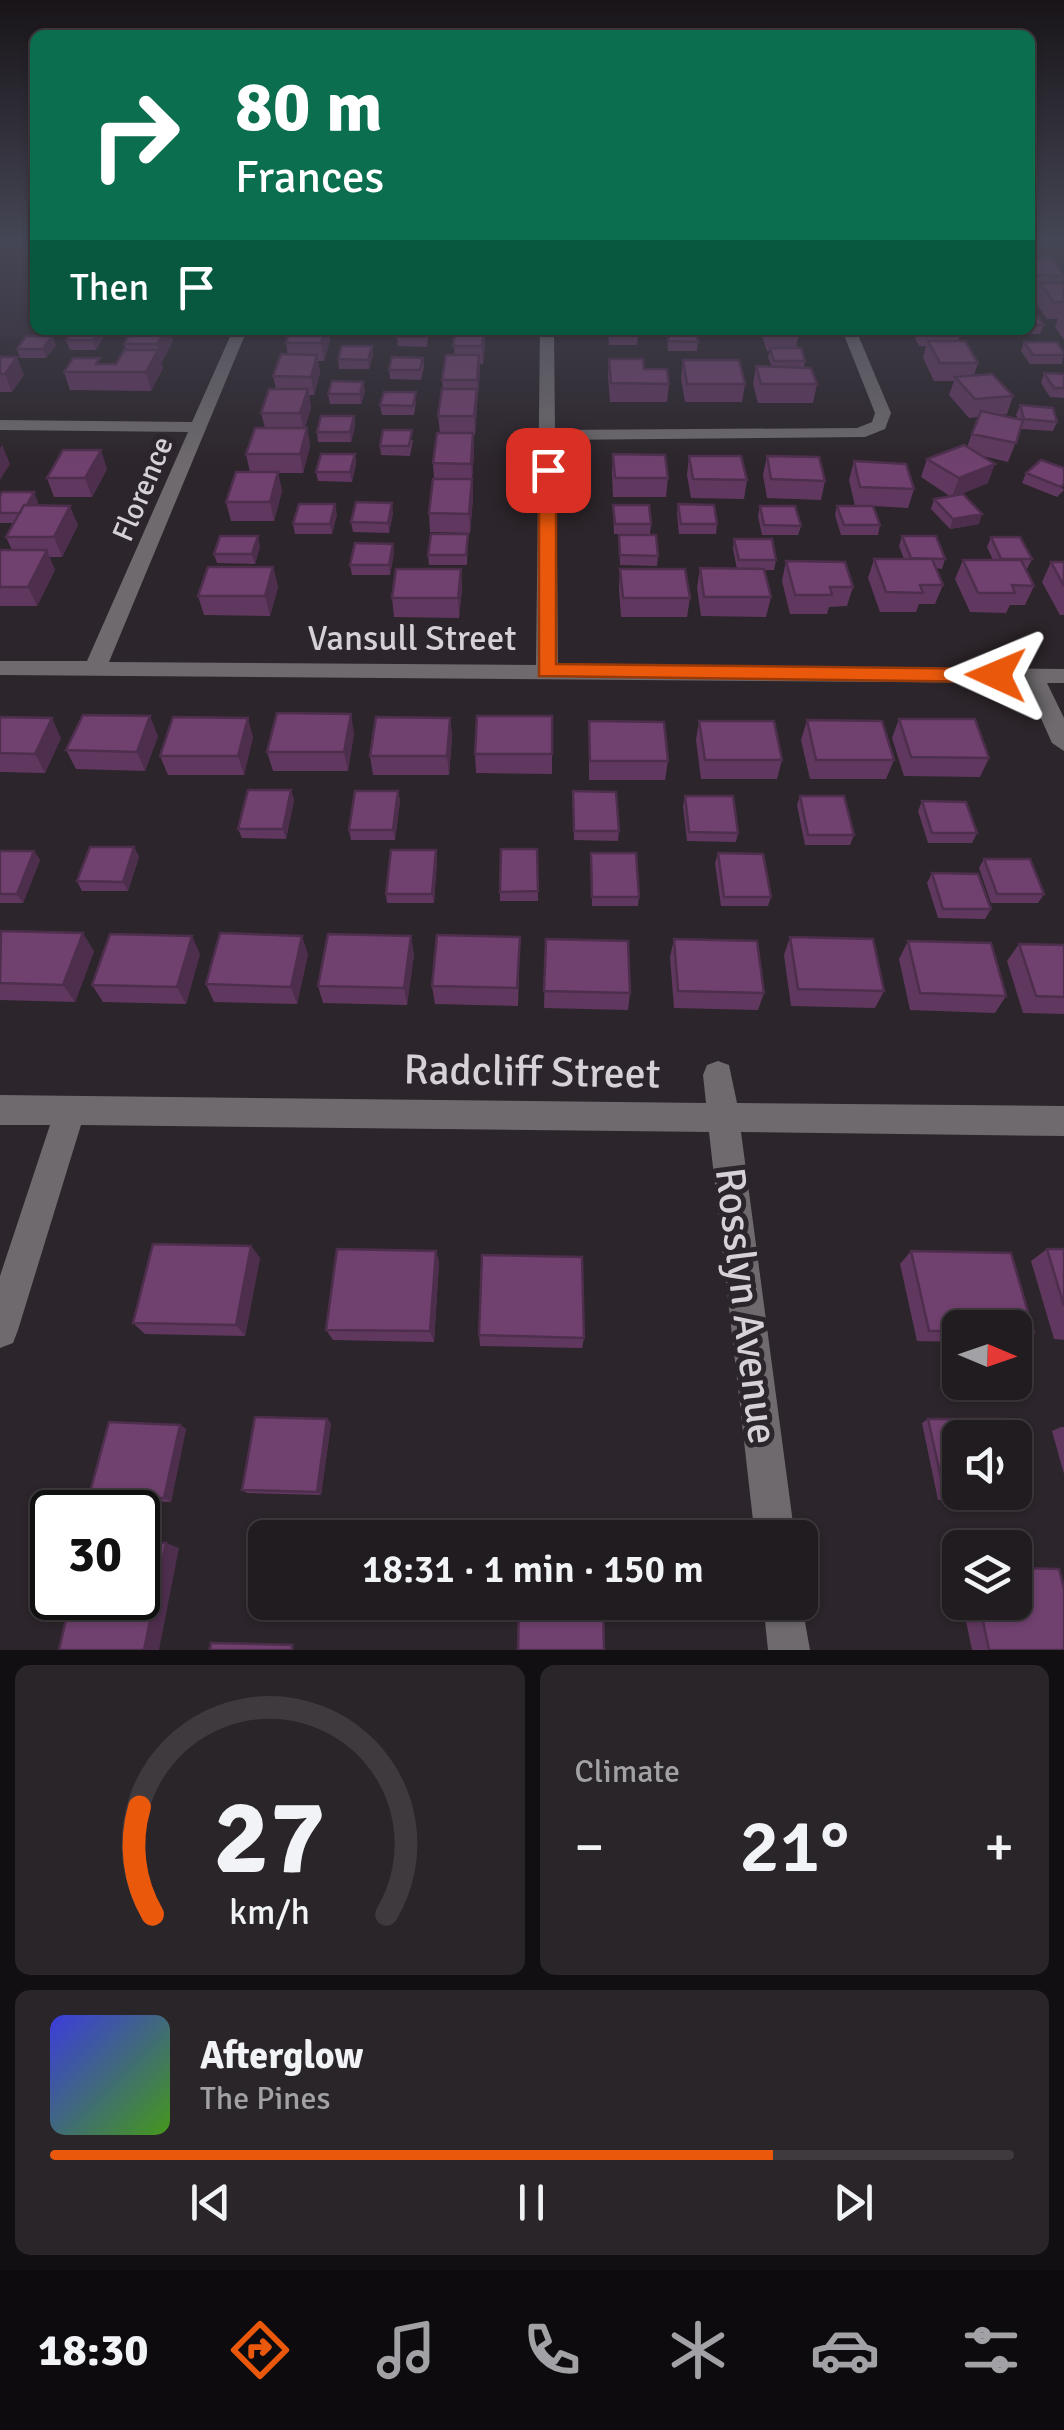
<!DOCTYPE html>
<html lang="en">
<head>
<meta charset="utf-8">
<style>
	body { margin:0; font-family:Signika,sans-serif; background:#292529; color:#f1f3f6; height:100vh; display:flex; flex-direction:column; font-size:38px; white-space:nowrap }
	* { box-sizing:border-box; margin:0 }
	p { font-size:32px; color:#a2a1a5 }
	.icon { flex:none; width:55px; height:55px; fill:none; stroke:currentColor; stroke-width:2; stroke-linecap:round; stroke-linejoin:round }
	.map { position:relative; height:1650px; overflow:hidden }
	.details { display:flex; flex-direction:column; gap:15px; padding:15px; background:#120f12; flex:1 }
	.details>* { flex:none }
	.guide { position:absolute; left:30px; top:30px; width:1005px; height:305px; border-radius:15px; box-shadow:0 2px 8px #0004,0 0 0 2px #3e3a3e; background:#0b6e4f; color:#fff; overflow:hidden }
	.needle { width:65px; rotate:92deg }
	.buttons { position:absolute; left:942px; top:1310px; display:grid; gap:20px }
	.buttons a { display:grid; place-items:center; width:90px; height:90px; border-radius:15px; background:#211c20; box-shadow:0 2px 8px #0004,0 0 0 2px #3e3a3e; font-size:50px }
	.speed { position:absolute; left:30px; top:1490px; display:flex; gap:20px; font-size:50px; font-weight:700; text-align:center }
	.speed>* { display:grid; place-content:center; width:130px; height:130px; border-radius:50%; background:#211c20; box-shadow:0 2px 8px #0004,0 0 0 2px #3e3a3e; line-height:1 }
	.speed .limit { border:5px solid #111; border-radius:15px; background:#fff; color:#111 }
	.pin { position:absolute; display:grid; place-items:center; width:85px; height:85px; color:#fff; margin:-42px; border-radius:20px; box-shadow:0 5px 15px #0006 }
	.me { position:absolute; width:110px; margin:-55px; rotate:271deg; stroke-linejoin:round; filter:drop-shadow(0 0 8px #0008) }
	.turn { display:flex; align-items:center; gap:35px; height:210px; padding:0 40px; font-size:45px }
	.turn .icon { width:130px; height:130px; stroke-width:2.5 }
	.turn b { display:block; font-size:70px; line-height:85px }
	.then { display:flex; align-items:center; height:95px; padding:0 40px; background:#0003; gap:20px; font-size:38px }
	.big { font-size:75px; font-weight:600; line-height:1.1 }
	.details .widget { flex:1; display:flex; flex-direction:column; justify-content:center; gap:15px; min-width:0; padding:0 35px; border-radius:15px; background:#292529 }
	.details .dial { align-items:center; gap:0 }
	.dial svg { height:260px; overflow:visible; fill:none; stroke:#3e3a3e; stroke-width:7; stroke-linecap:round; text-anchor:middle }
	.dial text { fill:#f1f3f6; stroke:none }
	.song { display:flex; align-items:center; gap:30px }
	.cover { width:120px; height:120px; border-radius:15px; background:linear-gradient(135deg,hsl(240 70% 55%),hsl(100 70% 35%)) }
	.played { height:10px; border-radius:5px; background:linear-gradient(90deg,#ea580c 75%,#3e3a3e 75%) }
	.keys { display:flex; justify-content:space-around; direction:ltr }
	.heat { display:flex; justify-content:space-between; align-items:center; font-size:55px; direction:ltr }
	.details .tiles { flex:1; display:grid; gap:15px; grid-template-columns:1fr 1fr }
	.widget:last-child { grid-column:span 2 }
	.trip { position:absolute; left:248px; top:1520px; width:570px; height:100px; border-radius:15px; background:#211c20; box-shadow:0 2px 8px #0004,0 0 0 2px #3e3a3e; font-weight:600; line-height:100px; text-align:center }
	.tabs { display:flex; height:160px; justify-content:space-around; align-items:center; background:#0d0b0d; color:#a2a1a5 }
	.tabs .icon { width:70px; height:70px }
	.tabs .active { color:#ea580c }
	.tabs b { font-size:45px; color:#f1f3f6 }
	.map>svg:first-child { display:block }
	.built { fill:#342834 }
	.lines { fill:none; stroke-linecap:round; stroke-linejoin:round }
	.minor { fill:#6e6a6d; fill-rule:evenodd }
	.wall { fill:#60385f }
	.shaded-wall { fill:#4e2e4d }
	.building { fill:#70416e; stroke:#4e2e4d; stroke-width:2.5 }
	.route { fill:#ea580c; stroke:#983908; stroke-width:2.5 }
	.labels { text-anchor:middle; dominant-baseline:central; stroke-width:10; stroke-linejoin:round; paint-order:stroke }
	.far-street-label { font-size:30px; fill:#d6d1d6; stroke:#2c252b }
	.street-label { font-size:35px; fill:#d6d1d6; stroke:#2c252b }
	.near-street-label { font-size:42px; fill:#d6d1d6; stroke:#2c252b }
</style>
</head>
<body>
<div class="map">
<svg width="1064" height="1650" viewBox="0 0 1064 1650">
	<rect width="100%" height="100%" fill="#2c252b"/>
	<path class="built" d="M0,238H35V330H69L64,337H0Z"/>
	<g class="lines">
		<path class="minor" d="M233,330H247L109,662L536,665L540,330H554L555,430L857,428L872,422L875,413L842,330H856L891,413L885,429L865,437L556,440L558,665L1064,669V683H1047L1064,718V751L1052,743L1025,683L0,675V661H87L188,432L0,430V420L192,422Z
			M718,1061L729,1065L737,1103L1064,1106V1136L741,1132L795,1538H755L709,1132L81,1125L18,1330L13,1343L0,1348V1276L50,1125H0V1095L706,1103L703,1075L707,1065Z
			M800,1594L810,1650H768L763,1602H800Z"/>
	</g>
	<path class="wall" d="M1030,240L1039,252L1037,258L1064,273L1063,283H1064V340L1055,327L1058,319H1047L1034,300L1036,293L1030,292Z
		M1030,314L1044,325L1040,334H1011L1008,330H1030Z
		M73,330H101L103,337L96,350H70L66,340Z
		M132,330H178L177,333H170L173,341L161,362L163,368L151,391L70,390L64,372L102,364H116L126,350L124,344Z
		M325,330H328L330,340L324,361H318L320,373L314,395H309L311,407L305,428H307L310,446L303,473H278L282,491L274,521H231L226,502L250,472L246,454L265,428L261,413L276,389L273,376L288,355L286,343Z
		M347,330H379L377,337H348Z
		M399,330H429L427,347L398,346L397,337Z
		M455,330H486L483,364H480L475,435H473L474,452L472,479L473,498L470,533L430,532L429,513L434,479L433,463L440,433L438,416L443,389L442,380L454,355Z
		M608,330H639L637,345H609Z
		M667,330L698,342L697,351H668Z
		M705,330H736L735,336H706Z
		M760,330H798L799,334L796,348L805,361L804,368L817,384L813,403H758L753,384L756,366L772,367L768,357L770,351H767Z
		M911,330H961L958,341L978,363L974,375L1013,396L1007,414L1001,415L1018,419L1016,415L1020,405L1057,422L1053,431L1021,429L1008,462L983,456L988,483L956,496L979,524L950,529L931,509L934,499L951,497L921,477L927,459L967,447L978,417L969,418L949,395L954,381H934L923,358L926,346H919Z
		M1024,342L1064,352L1062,364H1030L1021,351Z
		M56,345L46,358H20L17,349Z
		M372,346L373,355L369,369H339L338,359Z
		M0,357L24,375L12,392H0Z
		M423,358L424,367L421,380L390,379L389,370Z
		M609,359L644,369L669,384L667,402H610L608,377Z
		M683,360L745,384L742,402H685L681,378Z
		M1044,373L1064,374V398L1050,397L1041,383Z
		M363,382L365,391L361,404H330L328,394Z
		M416,401L414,415H382L380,405Z
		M354,416L355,426L351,442H318L317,432Z
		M413,440L410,456L381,455L380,446Z
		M355,454L356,464L352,482L318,481L316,472Z
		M613,454L668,478L666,497H613L612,473Z
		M689,456L747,480L744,499L691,498L687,475Z
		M767,456L825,481L821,500L767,498L763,475Z
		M1041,460L1064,490L1057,497L1022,483L1026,473Z
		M854,461L914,489L908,508L873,506L880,525L878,535H841L835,515L837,506H855L849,480Z
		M107,469L92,497H54L47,478Z
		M0,496L38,502L37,505L78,525L62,557H49L55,570L37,606H0V550H12L6,537L14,523H0Z
		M678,504L717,524L716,534H679L677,514Z
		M613,505L651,524L650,534H614Z
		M760,506L801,526L798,535H762L758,516Z
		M393,513L389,533L353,532L351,522Z
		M337,514L332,534H295L293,524Z
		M468,534L467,565H429L428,555Z
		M619,535L658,556L657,566L620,565Z
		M902,536L945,559L942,569L936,568L943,585L935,604H919L916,612H880L868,578L874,559H904L899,546Z
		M991,537L1032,559L1027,569H1025L1034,586L1025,605H1010L1006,613L970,612L955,579L963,560H993L987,547Z
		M734,539L776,560L774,570H765L771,597L766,617L701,616L697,588L700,568L737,569L733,549Z
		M260,546L255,564L217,563L214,554Z
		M394,553L390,575H352L350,565Z
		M786,561L853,587L847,606L829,607L827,614H790L782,581Z
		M1051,562H1064V615H1060L1042,582Z
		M273,567L278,587L270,616L204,615L198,596Z
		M461,569L462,589L459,618L394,617L392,598Z
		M620,569L690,598L687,617H621L619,588Z
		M552,716V774L476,773L475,754Z
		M0,717L61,738L45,773L0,772Z
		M450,718L452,737L449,775H373L370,756Z
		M899,719L989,758L980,777L904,776L892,738Z
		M807,720L894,760L886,779H810L801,740Z
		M589,721L668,761L665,780H589Z
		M699,721L782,760L777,779H701L696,740Z
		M354,733L348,771H273L267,752Z
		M158,736L145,771L76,769L66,750Z
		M253,737L244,775H168L160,756Z
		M291,790L294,800L286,839L242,838L238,829Z
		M398,791L400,801L395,840H351L349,830Z
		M685,796L738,833L736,842L687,841L683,806Z
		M800,796L854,835L850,845H805L797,805Z
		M573,801L619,831L618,841L574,840Z
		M922,801L977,833L972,843H928L918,811Z
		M134,847L139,857L128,891H82L77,881Z
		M537,849L538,901H500V892Z
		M436,850L437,860L434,903H387L386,894Z
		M0,851H34L40,860L23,903H0Z
		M591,853L639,897L638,906H592Z
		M718,853L771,897L768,906H721L715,863Z
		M984,859L1044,894L1038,903H991L979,868Z
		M932,873L991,909L985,919L938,918L927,883Z
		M0,933L94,951L75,1002L0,1000Z
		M520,937L518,1006L435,1004L432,986Z
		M790,937L884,991L875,1008L791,1006L784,955Z
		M546,939L630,993L628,1010L544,1008Z
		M674,939L764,993L758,1010L674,1008L670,957Z
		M908,941L1006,996L995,1013L910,1010L899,959Z
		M1019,944L1064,945V1014L1023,1013L1007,961Z
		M200,954L186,1004L103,1002L92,985Z
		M308,954L297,1004L214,1002L206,984Z
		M414,954L407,1005L323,1003L318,986Z
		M251,1246L260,1258L245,1336L145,1334L133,1323Z
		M1047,1249H1064V1340L1054,1339L1031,1261Z
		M436,1251L439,1263L434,1342L333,1340L326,1330Z
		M911,1251L1034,1333L1018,1344H1015V1328H960V1342L917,1341L900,1264Z
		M479,1335L584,1338L582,1348L480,1346Z
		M928,1419L1024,1497L1016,1500H938L922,1423Z
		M331,1423L321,1495L247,1493L242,1490Z
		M180,1425L186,1429L171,1502L97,1499L89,1496Z
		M1061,1427H1064V1474L1052,1431Z
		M960,1570V1591L956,1571Z
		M962,1602H1015L1064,1650H972Z"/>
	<path class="shaded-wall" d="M99,330H101L103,337L96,350L93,340Z
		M165,330H170L173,341L162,362L157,344Z
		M325,330H328L330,340L324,361L321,343Z
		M484,330L485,341L483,364L482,346Z
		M52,336L56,345L46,358L43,349Z
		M372,346L373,355L369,369L368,360Z
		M158,350L163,368L151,391L146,372Z
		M317,355L320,373L314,395L311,377Z
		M479,355L480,373L478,398L477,380Z
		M17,357L24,375L12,392L5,374Z
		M363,382L365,391L361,404L360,394Z
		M308,389L311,407L304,431L300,413Z
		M477,389V407L475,435L474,416Z
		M354,416L355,426L351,442L350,432Z
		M307,428L310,446L303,473L300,454Z
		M473,433L474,452L472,483L471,464Z
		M2,445L10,464L0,480V448Z
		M101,450L107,469L92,497L85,478Z
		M355,454L356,464L352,482L350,472Z
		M995,464L988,483L952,497L959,478Z
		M278,472L282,491L274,521L270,502Z
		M472,479L473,498L470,533L469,514Z
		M34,492L38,502L27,523L22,513Z
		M392,503L393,513L389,533L388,523Z
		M335,504L337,514L332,534L330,524Z
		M70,506L78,525L62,557L54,537Z
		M982,514L979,524L950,529L953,519Z
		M258,536L260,546L255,564L252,554Z
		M393,544L394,553L390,575L389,565Z
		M47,550L55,570L37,606L28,587Z
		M273,567L278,587L270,616L265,596Z
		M461,569L462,589L459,618L458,598Z
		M351,714L354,733L348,771L344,752Z
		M150,716L158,736L145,771L137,752Z
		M52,718L61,738L45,773L35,754Z
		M248,718L253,737L244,775L238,756Z
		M450,718L452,737L449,775L447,756Z
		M291,790L294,800L286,839L283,829Z
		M398,791L400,801L395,840L393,830Z
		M134,847L139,857L128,891L123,882Z
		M436,850L437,860L434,903L432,894Z
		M34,851L40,860L23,903L17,894Z
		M83,933L94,951L75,1002L63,985Z
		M192,936L200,954L186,1004L177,987Z
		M302,936L308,954L297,1004L291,987Z
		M411,936L414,954L407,1005L404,988Z
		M251,1246L260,1258L245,1336L236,1325Z
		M436,1251L439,1263L434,1342L430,1331Z
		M327,1419L331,1423L321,1495L317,1492Z
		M180,1425L186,1429L171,1502L164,1498Z
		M166,1543L179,1548L159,1650H144Z"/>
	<path class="building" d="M1030,240L1039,252H1030Z
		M1030,258H1052L1064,276L1034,275L1030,269Z
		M1040,283H1064V302H1054Z
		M1030,314H1036L1044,325H1030Z
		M73,330H99L93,340H66Z
		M132,330H165L157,344H124Z
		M290,330H325L321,343H286Z
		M399,330H428L426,337H397Z
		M455,330H484L482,346H453Z
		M667,330H696L698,342L669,341Z
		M769,330H798L799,334L770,333Z
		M26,336H52L43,349H17Z
		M928,341H965L978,363H940Z
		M1024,342H1057L1064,352V355H1033Z
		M342,346H372L368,360L338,359Z
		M770,348H801L805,361H774Z
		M124,350H158L146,372H64L73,358H100L96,364H116Z
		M281,354L317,355L311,377L273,376Z
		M446,355H479L477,380H442Z
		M0,357H17L5,374H0Z
		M392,357L423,358L420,370H389Z
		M609,359H643L644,369H667L669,384L611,383Z
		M683,360H739L745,384H687Z
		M756,366L811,368L817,384H761Z
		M1044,373L1064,374V388H1054Z
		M992,374L1013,396L975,399L955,377Z
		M332,381L363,382L360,394H328Z
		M269,389H308L300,413H261Z
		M442,389H477L474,416H438Z
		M384,392H416L413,406L380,405Z
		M1020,405L1053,408L1057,422L1024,419Z
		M981,411L1023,420L1016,443L972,434Z
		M321,416H354L350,432H317Z
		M255,428H307L300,454H246Z
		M383,430H412L409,446H380Z
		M437,433H473L471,464L433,463Z
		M964,445L995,464L959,478L927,459Z
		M63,450H101L85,478H47Z
		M321,454H355L350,472H316Z
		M613,454L665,455L668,478H615Z
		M689,456H741L747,480L693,479Z
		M767,456L819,457L825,481L771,479Z
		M1041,460L1064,468V484L1061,487L1026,473Z
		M854,461L906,464L914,489L860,487Z
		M236,472H278L270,502H226Z
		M433,479H472L469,514L429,513Z
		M2,492H34L27,505H24L20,513H0V496Z
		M963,494L982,514L953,519L934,499Z
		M356,502L392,503L388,523L351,522Z
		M299,504H335L330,524H293Z
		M678,504L714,505L717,524H681Z
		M24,505L70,506L54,537H6Z
		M613,505H649L651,524H615Z
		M760,506H795L801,526L764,525Z
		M837,506H873L880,525H844Z
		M431,534H468L466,555H428Z
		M619,535H656L658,556L620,555Z
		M220,536H258L252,554H214Z
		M902,536H936L945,559L911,558Z
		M991,537H1020L1032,559H1001Z
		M734,539H772L776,560H739Z
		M355,543L393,544L389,565H350Z
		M0,550H47L28,587H0Z
		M874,559H932L943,585H920L923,593L886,592Z
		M963,560H1021L1034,586L1012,585L1015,593H978Z
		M786,561L845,562L853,587H830L832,595H795Z
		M1051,562H1064V586Z
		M208,567H273L265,596H198Z
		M700,568L764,569L771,597H704Z
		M396,569H461L458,598H392Z
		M620,569H685L690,598H623Z
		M277,713L351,714L344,752H267Z
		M83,715L150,716L137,752L66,750Z
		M477,716H552V754H475Z
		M0,717L52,718L35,754L0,753Z
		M173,717L248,718L238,756H160Z
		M376,717L450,718L447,756H370Z
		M899,719H975L989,758L911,757Z
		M807,720L882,721L894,760H816Z
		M589,721L664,722L668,761H590Z
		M699,721H774L782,760H705Z
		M248,790H291L283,829H238Z
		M355,791H398L393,830H349Z
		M573,791L616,792L619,831H574Z
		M685,796H733L738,833L689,832Z
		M800,796H844L854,835H808Z
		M922,801L966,802L977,833H932Z
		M90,847H134L123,882L77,881Z
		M501,849H537L538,891L500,892Z
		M391,850H436L432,894H386Z
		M0,851H34L17,894H0Z
		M591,853H636L639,897H592Z
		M718,853L763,854L771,897H724Z
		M984,859H1030L1044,894H997Z
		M932,873L978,874L991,909H943Z
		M1,931L83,933L63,985L0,983Z
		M220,933L302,936L291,987L206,984Z
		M110,934L192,936L177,987L92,985Z
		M328,934L411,936L404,988L318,986Z
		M437,935L520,937L517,988L432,986Z
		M790,937L873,939L884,991L798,989Z
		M546,939L628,941L630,993L544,991Z
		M674,939L757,941L764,993L678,991Z
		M908,941L991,943L1006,996L920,993Z
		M1019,944L1064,945V997L1036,996Z
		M153,1244L251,1246L236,1325L133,1323Z
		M337,1249L436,1251L430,1331L326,1330Z
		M1047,1249H1064V1306Z
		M911,1251L1011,1253L1034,1333H1015V1328H960V1331H929Z
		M482,1255L582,1257L584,1338L479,1335Z
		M255,1417L327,1419L317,1492L242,1490Z
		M928,1419H1004L1009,1438H960V1492H1015V1461L1024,1497L945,1496Z
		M109,1422L180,1425L164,1498L89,1496Z
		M138,1543H166L144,1650H59L71,1598H138Z
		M1015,1568L1059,1569L1064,1589V1650H989L979,1602H1015Z
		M519,1602H603L604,1650H518Z
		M211,1643L292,1645V1650H210Z"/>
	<linearGradient id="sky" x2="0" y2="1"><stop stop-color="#181418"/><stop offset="0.51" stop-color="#454655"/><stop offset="1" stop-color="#454655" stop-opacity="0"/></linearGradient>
	<rect width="1064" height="469" fill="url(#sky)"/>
	<path class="route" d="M548,465L556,470V664L996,669L1006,675L996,682L539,676V470Z"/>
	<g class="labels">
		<g class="far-street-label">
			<text transform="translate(143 489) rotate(-67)">Florence</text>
		</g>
		<g class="street-label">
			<text x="412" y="638">Vansull Street</text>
		</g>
		<g class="near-street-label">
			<text transform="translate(532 1072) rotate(1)">Radcliff Street</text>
			<text transform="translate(746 1306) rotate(83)">Rosslyn Avenue</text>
		</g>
	</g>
</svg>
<div class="buttons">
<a><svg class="needle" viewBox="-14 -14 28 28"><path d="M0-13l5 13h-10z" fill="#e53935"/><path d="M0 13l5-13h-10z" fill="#a2a1a5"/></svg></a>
<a><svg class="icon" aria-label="sound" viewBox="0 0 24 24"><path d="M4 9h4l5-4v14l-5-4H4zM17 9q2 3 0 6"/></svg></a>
<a><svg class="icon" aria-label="layers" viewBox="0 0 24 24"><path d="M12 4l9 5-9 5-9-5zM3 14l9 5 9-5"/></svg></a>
</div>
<div class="speed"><div class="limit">30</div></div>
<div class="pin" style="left:548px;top:470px;background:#d93025"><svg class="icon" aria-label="arrive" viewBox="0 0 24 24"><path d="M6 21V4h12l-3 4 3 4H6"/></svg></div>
<svg class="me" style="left:996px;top:675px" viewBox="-20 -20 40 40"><path d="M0-17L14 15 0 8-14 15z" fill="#ea580c" stroke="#fff" stroke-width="4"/></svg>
<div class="trip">18:31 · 1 min · 150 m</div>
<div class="guide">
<div class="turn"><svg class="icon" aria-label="right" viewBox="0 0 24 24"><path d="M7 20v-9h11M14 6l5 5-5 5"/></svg><div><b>80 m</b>Frances</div></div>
<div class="then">Then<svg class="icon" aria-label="arrive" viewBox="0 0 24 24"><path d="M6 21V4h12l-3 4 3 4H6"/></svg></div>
</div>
</div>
<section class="details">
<div class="tiles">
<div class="widget dial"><svg viewBox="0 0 100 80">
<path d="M14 69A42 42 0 1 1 86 69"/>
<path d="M14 69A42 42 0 0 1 10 36" stroke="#ea580c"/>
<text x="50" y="56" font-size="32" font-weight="700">27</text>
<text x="50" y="72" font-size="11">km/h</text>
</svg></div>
<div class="widget"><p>Climate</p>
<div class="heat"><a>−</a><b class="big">21°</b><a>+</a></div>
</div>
<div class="widget">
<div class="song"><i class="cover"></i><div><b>Afterglow</b><p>The Pines</p></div></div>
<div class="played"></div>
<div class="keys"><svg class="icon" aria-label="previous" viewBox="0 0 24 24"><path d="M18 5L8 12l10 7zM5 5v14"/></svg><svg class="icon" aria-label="pause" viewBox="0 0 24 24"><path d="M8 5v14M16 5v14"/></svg><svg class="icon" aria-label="next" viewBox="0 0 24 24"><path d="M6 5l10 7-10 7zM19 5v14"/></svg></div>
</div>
</div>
</section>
<nav class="tabs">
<b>18:30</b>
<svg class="icon active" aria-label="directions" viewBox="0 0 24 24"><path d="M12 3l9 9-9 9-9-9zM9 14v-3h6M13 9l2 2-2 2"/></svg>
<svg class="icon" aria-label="music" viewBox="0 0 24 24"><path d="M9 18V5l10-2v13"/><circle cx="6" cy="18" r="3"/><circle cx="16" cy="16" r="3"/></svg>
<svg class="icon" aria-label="phone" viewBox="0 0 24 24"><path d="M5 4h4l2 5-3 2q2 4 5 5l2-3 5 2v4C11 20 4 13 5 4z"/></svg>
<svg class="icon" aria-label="climate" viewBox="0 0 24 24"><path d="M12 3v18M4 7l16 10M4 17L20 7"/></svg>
<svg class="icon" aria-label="car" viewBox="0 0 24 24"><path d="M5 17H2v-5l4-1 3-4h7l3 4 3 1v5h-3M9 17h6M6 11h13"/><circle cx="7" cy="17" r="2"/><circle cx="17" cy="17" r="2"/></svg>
<svg class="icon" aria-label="filters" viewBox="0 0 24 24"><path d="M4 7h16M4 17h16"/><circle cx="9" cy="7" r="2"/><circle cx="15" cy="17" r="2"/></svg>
</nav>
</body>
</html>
